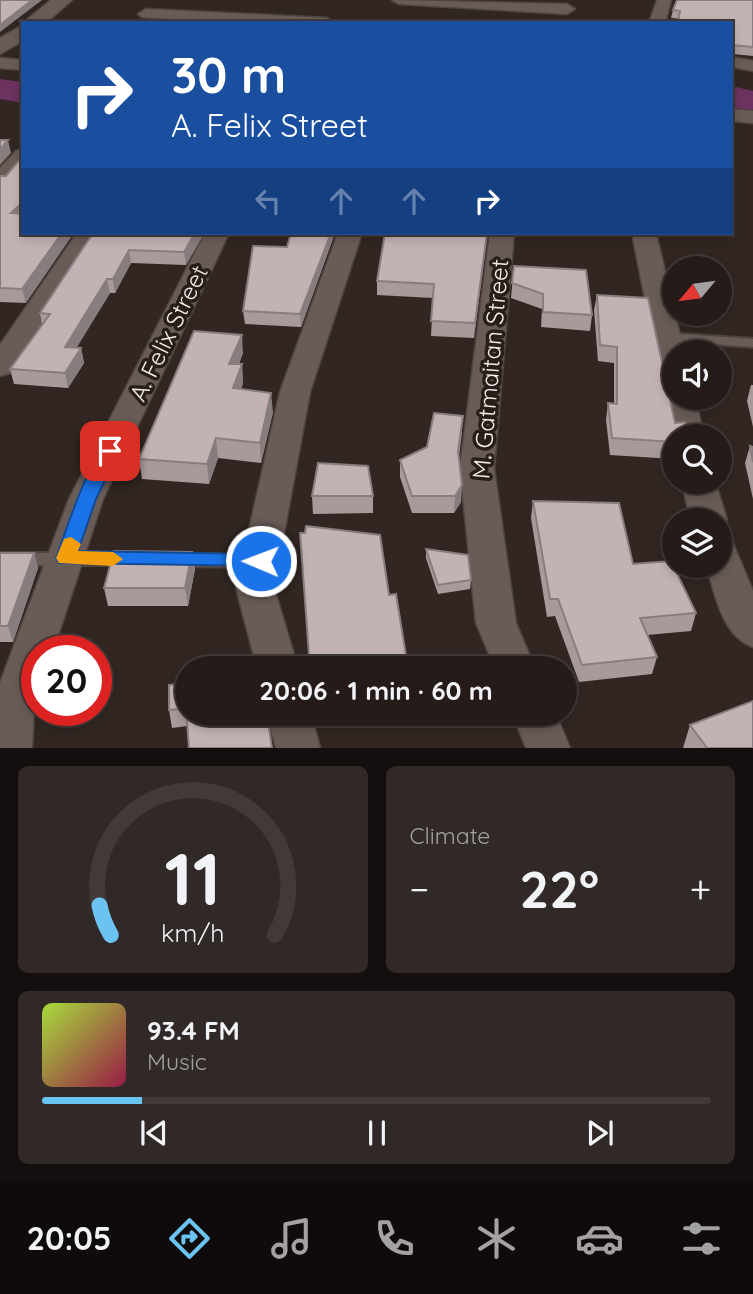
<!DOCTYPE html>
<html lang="en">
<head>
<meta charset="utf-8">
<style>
	body { margin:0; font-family:Quicksand,sans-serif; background:#312927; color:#f1f3f6; height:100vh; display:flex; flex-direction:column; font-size:26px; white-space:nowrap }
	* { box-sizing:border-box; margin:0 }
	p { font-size:23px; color:#a3a1a2 }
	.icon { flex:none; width:38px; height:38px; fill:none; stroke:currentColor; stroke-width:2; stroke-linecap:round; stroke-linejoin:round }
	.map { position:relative; height:748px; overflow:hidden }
	.sheet { display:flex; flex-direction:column; gap:18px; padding:18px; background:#140f0e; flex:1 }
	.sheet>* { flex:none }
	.hud { position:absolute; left:21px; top:21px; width:712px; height:214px; border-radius:0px; box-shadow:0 4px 10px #0003,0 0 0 2px #423a39; background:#1a4fa0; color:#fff; overflow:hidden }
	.needle { width:46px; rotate:241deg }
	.tools { position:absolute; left:662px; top:256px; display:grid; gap:14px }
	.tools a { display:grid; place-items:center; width:70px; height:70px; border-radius:50%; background:#251c1a; box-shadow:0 4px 10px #0003,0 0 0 2px #423a39; font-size:35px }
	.speed { position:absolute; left:21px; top:635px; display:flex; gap:14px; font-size:35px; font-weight:700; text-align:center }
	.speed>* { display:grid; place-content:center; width:91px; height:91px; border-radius:50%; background:#251c1a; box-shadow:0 4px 10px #0003,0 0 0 2px #423a39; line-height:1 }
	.speed .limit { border:10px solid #d22; background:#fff; color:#111 }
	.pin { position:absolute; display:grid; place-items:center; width:60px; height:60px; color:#fff; margin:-30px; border-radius:14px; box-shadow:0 4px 10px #0006 }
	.me { position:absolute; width:77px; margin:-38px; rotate:271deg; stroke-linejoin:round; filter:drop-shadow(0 0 5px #0008) }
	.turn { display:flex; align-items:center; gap:24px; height:147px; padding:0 35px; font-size:32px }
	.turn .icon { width:91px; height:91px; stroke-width:2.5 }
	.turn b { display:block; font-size:49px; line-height:60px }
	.lanes { display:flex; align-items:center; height:66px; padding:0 35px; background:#0003; justify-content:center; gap:35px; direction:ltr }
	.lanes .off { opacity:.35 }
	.big { font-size:52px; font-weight:700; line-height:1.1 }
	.sheet .widget { flex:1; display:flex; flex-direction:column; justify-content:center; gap:10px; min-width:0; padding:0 24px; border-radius:10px; background:#312927 }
	.sheet .dial { align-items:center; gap:0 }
	.dial svg { height:182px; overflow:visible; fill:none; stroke:#423a39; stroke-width:7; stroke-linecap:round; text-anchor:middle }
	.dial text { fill:#f1f3f6; stroke:none }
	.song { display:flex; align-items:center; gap:21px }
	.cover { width:84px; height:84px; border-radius:10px; background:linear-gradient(135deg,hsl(80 70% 55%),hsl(340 70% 35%)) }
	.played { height:7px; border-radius:4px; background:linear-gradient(90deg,#6bc3f2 15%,#423a39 15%) }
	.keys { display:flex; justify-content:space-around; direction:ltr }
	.heat { display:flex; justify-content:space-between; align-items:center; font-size:38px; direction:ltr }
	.sheet .tiles { flex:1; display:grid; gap:18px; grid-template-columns:1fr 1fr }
	.widget:last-child { grid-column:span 2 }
	.trip { position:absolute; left:175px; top:656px; width:402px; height:70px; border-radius:35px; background:#251c1a; box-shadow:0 4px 10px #0003,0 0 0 2px #423a39; font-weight:700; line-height:70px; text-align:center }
	.tabs { display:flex; height:112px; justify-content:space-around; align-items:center; background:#0f0b0a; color:#a3a1a2 }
	.tabs .icon { width:49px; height:49px }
	.tabs .on { color:#6bc3f2 }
	.tabs b { font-size:32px; color:#f1f3f6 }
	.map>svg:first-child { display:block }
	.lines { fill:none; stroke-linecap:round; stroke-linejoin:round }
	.river { fill:#6c3260; fill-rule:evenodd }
	.service-casing { stroke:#4e4440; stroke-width:4 }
	.minor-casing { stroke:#4e4440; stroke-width:3 }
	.tertiary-casing { stroke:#4e4440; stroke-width:3 }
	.service { fill:#695c57; fill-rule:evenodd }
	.minor { fill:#695c57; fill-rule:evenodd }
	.tertiary { fill:#695c57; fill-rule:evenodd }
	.wall { fill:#a8999b }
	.shaded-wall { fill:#887d7e }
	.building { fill:#c3b2b4; stroke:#887d7e; stroke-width:2 }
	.route { fill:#1a73e8; stroke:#114b97; stroke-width:2 }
	.slow { fill:#f59e0b }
	.labels { text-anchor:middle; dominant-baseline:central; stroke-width:7; stroke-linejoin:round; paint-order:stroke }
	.street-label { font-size:24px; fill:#f4ece9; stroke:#271d19 }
</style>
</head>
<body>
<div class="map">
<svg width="753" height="748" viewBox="0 0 753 748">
	<rect width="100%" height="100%" fill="#312622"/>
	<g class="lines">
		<path class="river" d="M0,79L23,82V103L0,99Z
			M732,86L753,91V113L732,107Z"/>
		<g class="service-casing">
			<path id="service" d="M667,333L753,339V347L662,340L660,337Z
				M0,553H128L134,554L137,559L134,564L128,565H0Z
				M176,554L261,555L267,556L270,561L267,566L261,567L176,566L170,565L167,560L170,555Z"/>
		</g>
		<g class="minor-casing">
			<path id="minor" d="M392,0L567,4L575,9L567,14L399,4Z
				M657,0H671L665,23H649Z
				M146,9L327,18L335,23H228L141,17L138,14Z
				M732,57L753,61V71L732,67Z
				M0,58L23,60V70L0,68Z
				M732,109L753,111V123L732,121Z
				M23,149V168L8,186L0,188V168L16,151Z
				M77,233H101L10,373L0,376V345Z
				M205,233H229L103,499L53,651H37L32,748H0V683L69,499Z
				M338,233H362L310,392L274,588L298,668H257L236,588L280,392Z
				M490,233H514L494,468L516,623L535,668H495L476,623L460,468Z
				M632,233H656L684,352H674V379L664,376L659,370Z
				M674,389V397H695L704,436H674V439L665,397Z
				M681,481H715L727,520L722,529L719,520H691Z
				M719,537L732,541L753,591V647C722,636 715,594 706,565H719Z
				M267,714H311L320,748H276Z
				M512,714H556L570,748H526Z"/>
		</g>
		<g class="tertiary-casing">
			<path id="tertiary" d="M51,0H72L46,23H23Z
				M23,25V41L0,54V38Z"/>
		</g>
		<use href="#service" class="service"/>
		<use href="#minor" class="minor"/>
		<use href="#tertiary" class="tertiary"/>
	</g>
	<path class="wall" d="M753,0V56L732,54V23L671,18L673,10Z
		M0,176L26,303L0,302Z
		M93,233H204L186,265L131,263L115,293H110L76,348H81L84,363L68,388L14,384L10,369L42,324L40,313Z
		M291,233H335L301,327L245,324L243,311L287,247Z
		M385,233H487L474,338L431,336L433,298L377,295V281Z
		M534,233H570L569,237Z
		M514,266L592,315L590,331L541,327L542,309L511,298Z
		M597,295L665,376L669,377L667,386L674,436V459L610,455L606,420L608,403L614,404V363L598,361L594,310Z
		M243,353L239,364H242L243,383L241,389L273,412L261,463L218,458L209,484L142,479L139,459Z
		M751,385H753V427L747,401Z
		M462,432L459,456L461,502L454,513H412L400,477V460Z
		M750,446L753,447V499L745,463Z
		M312,496H373V513L313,514Z
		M533,501L633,564L696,613L691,631L647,635L657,657L652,674L579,682L555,616L547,617L531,518Z
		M426,549L471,580L470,589L438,594L426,558Z
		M192,552L195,569L188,606H108L104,588Z
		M0,553H34L38,568L13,642H0Z
		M187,683V714H251L252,723L272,748L187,726L172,728L169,710Z
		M690,725L753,748H683Z"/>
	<path class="shaded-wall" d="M32,0H42L0,32V25Z
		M8,140L11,153L0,165V149Z
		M23,202V218L11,213Z
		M62,233H74L26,303L22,289Z
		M195,233H204L186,265L184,252Z
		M331,233H335L301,327L300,314Z
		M487,233V236L474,338L475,323Z
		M129,250L131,263L115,293L113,279Z
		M107,279L110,293L68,362L65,347Z
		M242,335L243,353L231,383L229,364Z
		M81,348L84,363L68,388L65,373Z
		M242,364L243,383L235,407L233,388Z
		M271,393L273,412L261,463L260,443Z
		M216,438L218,458L209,484L207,464Z
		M462,485L461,502L454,513L455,496Z
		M192,552L195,569L188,606L185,588Z
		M34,553L38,568L13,642L8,626Z"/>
	<path class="building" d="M0,0H32L0,25Z
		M677,0H753V47L732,45V23H678L680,11L673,10Z
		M0,140H8L0,149Z
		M23,146V202L11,213L23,214V233H62L22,289L0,288V176H6L22,157Z
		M93,233H195L184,252L129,250L113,279H107L65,347L81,348L65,373L10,369L50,314L40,313Z
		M291,233H331L300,314L243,311L253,246L287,247Z
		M385,233H487L475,323L431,321L434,284L377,281Z
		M514,266L586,270L592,315L543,312V294L512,283Z
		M597,295L648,298L665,376L669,377L666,381L675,423L685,422L688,436H674V442L612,438L608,403L617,404V347L600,345Z
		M194,331L242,335L229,364H242L233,388L271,393L260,443L216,438L207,464L139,459Z
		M434,413L463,416L458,451L462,485L455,496H412L400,460L427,447Z
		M750,446L753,447V462Z
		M318,463L368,466L373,496H312Z
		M533,501L619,503L633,564L671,561L696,613L640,618L657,657L582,665L558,599H550Z
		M306,526L380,535L389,595L396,594L408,668H310L300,533H305Z
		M426,549L468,555L471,580L438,585Z
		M114,551L192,552L185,588H104Z
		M0,553H34L8,626H0Z
		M187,683V714H250L251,723L268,721L272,748H189L186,708L169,710V685Z
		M753,701V748H707L690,725Z"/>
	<path class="route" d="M110,445L119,451L96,499L78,551L261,554L271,561L268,566L59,563L56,558C64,537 91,450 110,445Z"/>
	<path class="slow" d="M71,537L81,544L78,551L113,552L123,559L113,566L59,563L56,558L64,539Z"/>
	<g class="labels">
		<g class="street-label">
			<text transform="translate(168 333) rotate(-64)">A. Felix Street</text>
			<text transform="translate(490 369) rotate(-85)">M. Gatmaitan Street</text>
		</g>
	</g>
</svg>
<div class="tools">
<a><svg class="needle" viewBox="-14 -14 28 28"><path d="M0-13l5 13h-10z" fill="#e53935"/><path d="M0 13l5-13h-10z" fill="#a3a1a2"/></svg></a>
<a><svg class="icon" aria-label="sound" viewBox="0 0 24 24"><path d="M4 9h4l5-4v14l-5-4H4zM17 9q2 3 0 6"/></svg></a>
<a><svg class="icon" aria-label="search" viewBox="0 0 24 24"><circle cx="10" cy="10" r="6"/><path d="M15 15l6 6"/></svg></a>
<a><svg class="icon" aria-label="layers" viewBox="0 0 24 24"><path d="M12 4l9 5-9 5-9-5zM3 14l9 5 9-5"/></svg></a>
</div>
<div class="speed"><div class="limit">20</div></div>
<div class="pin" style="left:110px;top:451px;background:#d93025"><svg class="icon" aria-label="arrive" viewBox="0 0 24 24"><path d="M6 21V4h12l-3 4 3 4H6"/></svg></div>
<svg class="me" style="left:261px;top:561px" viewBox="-20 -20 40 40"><circle r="17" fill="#1a73e8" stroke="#fff" stroke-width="3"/><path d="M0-11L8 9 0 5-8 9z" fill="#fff"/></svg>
<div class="trip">20:06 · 1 min · 60 m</div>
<div class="hud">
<div class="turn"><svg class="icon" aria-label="right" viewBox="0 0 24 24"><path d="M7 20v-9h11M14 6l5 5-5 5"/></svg><div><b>30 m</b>A. Felix Street</div></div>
<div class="lanes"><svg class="icon off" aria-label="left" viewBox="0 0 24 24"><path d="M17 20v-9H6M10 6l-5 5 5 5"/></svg><svg class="icon off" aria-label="ahead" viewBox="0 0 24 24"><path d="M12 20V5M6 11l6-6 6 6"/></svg><svg class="icon off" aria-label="ahead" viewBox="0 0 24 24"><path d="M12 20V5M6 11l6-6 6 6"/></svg><svg class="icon" aria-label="right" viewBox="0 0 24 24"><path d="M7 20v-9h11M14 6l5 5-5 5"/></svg></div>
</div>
</div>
<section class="sheet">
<div class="tiles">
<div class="widget dial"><svg viewBox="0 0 100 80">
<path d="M14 69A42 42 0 1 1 86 69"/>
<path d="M14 69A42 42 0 0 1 9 56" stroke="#6bc3f2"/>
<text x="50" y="56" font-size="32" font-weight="700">11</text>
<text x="50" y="72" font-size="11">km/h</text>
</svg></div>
<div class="widget"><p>Climate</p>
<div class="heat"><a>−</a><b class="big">22°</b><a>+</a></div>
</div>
<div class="widget">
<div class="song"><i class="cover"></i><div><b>93.4 FM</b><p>Music</p></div></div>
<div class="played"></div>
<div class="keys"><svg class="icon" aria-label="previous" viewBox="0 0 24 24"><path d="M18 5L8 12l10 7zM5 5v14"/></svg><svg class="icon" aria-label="pause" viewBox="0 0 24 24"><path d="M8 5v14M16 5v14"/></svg><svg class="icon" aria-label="next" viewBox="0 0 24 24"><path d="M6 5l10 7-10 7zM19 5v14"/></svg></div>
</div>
</div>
</section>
<nav class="tabs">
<b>20:05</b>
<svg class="icon on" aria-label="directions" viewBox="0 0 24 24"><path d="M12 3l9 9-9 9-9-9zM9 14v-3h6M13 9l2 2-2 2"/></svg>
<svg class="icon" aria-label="music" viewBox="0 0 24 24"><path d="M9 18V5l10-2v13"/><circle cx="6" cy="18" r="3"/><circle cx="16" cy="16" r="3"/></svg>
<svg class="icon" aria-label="phone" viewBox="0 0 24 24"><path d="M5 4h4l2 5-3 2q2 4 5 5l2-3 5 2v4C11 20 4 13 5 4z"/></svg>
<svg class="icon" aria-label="climate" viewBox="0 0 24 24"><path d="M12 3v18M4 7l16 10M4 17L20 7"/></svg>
<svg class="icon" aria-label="car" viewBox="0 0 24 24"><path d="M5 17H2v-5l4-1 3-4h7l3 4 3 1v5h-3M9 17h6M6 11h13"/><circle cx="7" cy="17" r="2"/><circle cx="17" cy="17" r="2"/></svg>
<svg class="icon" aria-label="filters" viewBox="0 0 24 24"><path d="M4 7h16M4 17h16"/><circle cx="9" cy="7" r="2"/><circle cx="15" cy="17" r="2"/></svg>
</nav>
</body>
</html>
